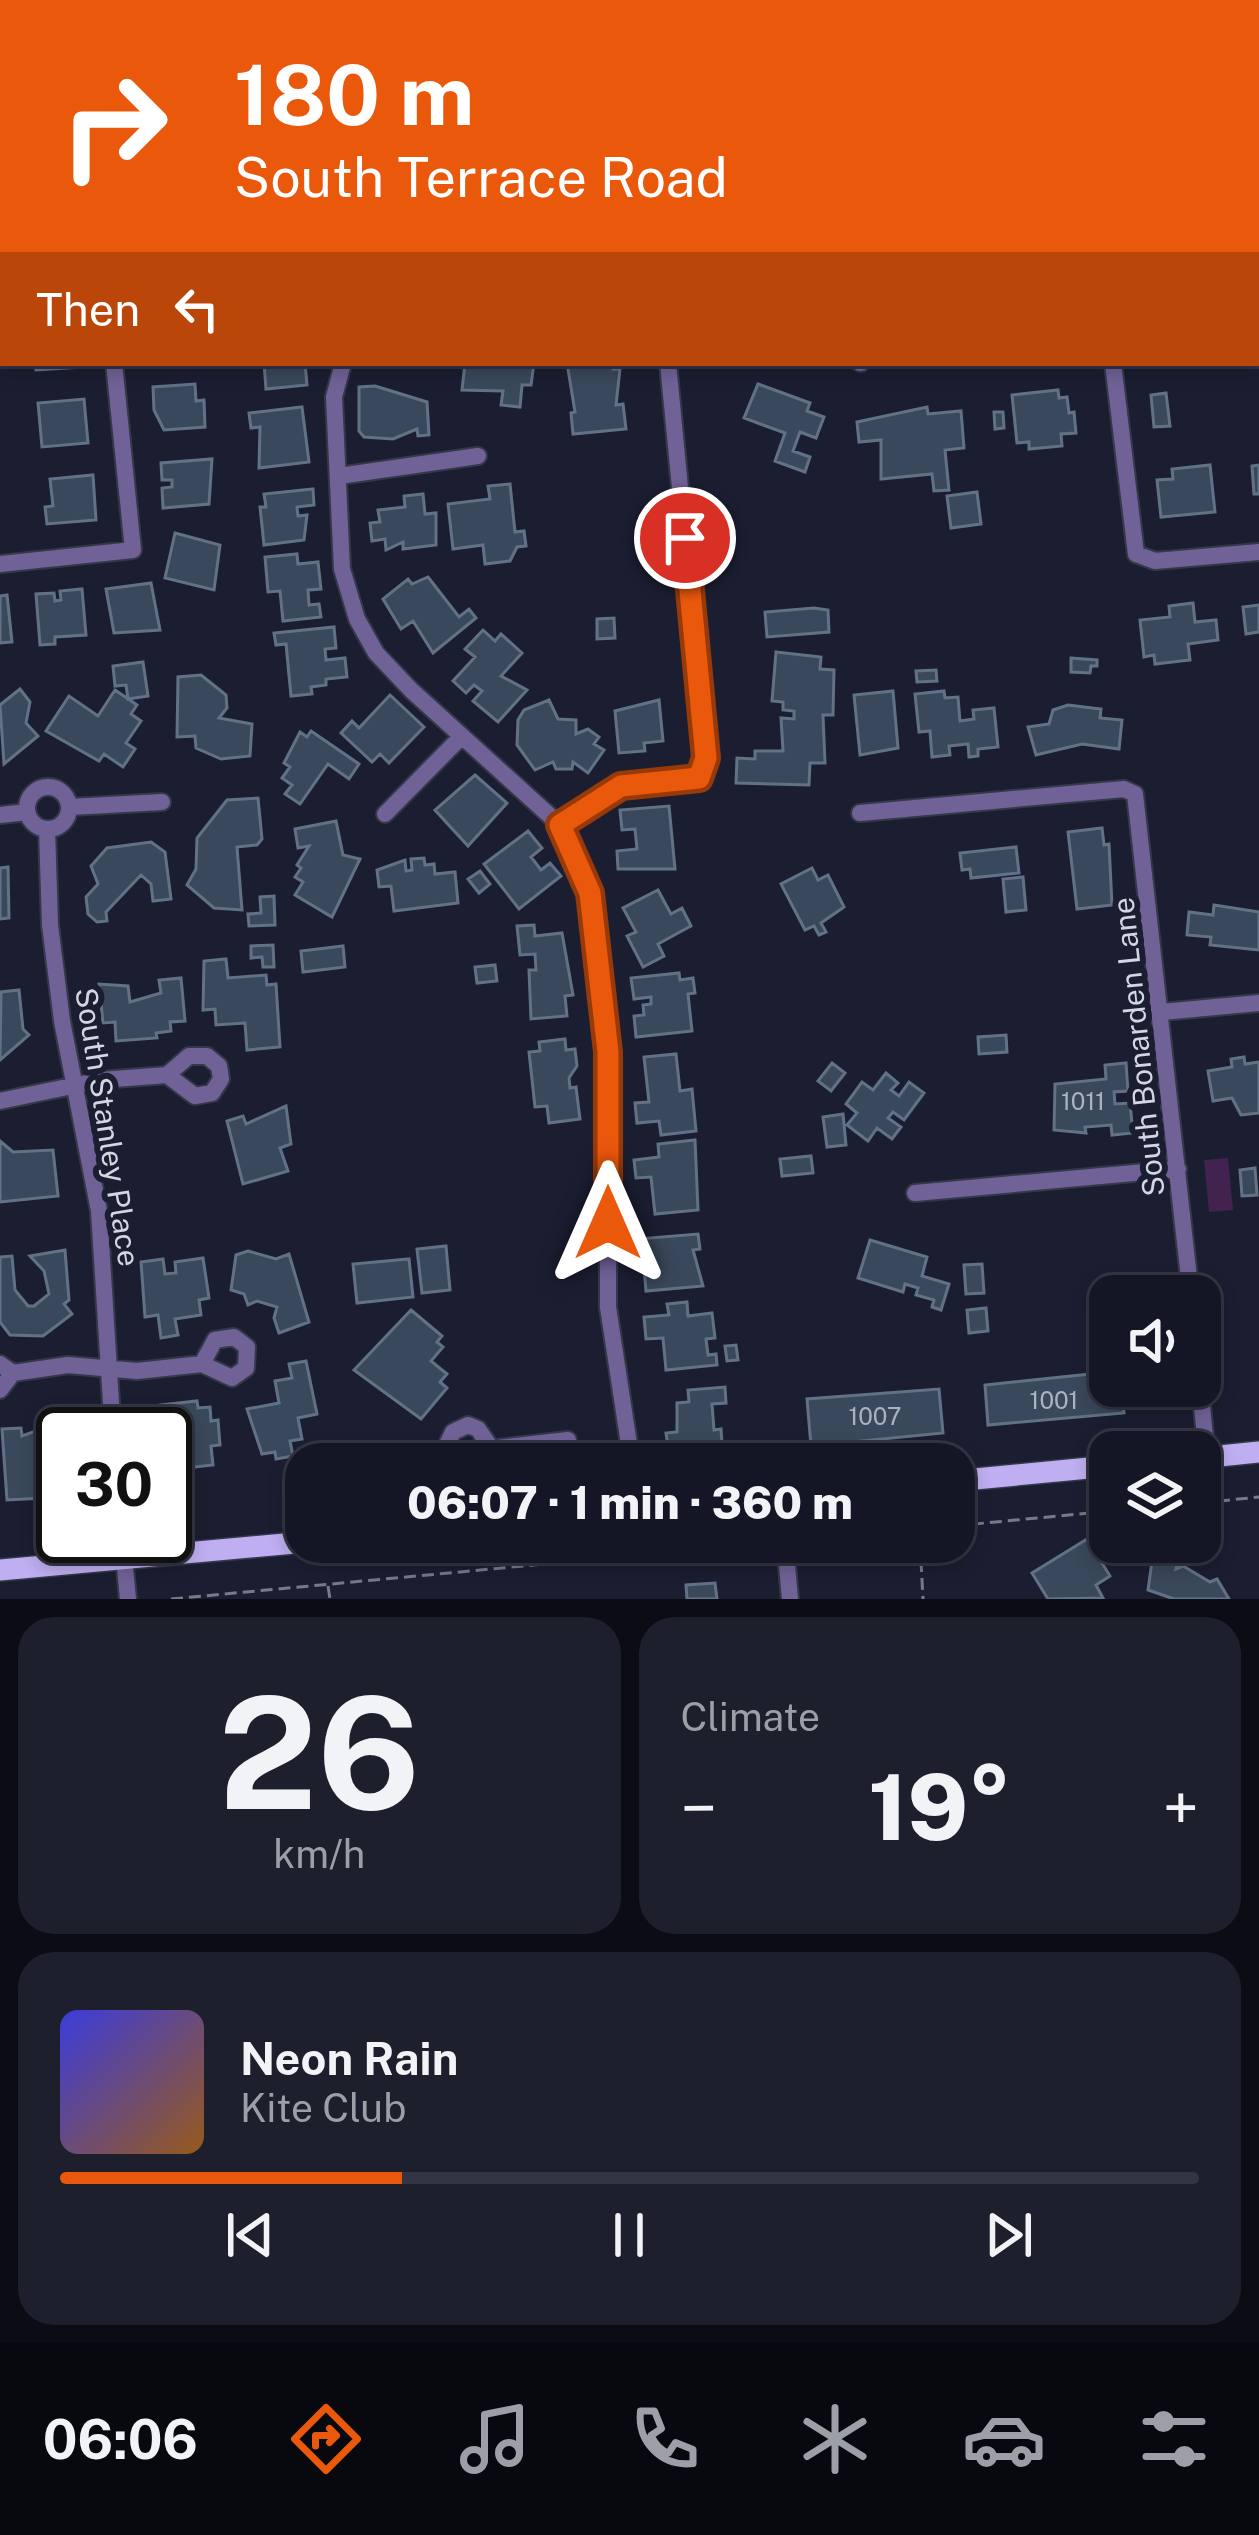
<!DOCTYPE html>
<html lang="en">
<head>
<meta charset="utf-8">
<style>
	body { margin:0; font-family:"Public Sans",sans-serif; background:#1d1f2d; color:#f1f3f6; height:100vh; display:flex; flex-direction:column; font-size:45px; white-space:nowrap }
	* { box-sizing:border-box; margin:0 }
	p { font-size:39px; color:#9d9fa7 }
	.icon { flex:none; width:66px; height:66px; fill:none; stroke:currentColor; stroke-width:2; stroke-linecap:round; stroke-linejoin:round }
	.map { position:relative; height:1599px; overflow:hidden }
	.side { display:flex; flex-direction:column; gap:18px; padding:18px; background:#0b0c14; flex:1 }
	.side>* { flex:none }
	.top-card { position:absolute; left:0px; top:0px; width:1260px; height:366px; box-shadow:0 6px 18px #0003,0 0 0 3px #333542; background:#ea580c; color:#fff; overflow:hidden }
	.tools { position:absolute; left:1089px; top:1275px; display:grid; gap:24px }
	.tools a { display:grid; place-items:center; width:132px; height:132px; border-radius:24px; background:#141625; box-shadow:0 6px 18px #0003,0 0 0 3px #333542; font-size:60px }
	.speed { position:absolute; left:36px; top:1407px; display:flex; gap:24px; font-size:60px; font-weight:700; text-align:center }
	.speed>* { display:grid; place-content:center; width:156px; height:156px; border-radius:50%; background:#141625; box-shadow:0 6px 18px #0003,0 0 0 3px #333542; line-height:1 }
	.speed .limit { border:6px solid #111; border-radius:18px; background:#fff; color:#111 }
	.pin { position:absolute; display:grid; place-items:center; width:102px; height:102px; color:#fff; margin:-51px; border:6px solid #fff; border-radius:50%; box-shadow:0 3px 12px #0007 }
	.me { position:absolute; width:132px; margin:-66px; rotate:0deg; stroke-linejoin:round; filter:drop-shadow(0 0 9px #0008) }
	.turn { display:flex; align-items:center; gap:42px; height:252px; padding:0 36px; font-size:54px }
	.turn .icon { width:156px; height:156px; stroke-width:2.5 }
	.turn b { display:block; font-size:84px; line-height:102px }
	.then { display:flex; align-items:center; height:114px; padding:0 36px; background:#0003; gap:24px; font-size:45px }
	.big { font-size:90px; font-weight:800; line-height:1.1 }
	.side .card { flex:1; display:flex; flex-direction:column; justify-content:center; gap:18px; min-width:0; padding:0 42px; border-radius:36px; background:#1d1f2d }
	.side .dial { align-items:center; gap:0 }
	.dial b { font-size:156px; line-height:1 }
	.song { display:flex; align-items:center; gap:36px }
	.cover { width:144px; height:144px; border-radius:18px; background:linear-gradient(135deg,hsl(240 70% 55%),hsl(30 70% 35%)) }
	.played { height:12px; border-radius:6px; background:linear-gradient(90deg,#ea580c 30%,#333542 30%) }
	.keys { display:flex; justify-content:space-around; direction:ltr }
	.heat { display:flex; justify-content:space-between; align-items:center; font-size:66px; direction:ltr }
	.side .tiles { flex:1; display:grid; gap:18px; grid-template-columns:1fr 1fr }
	.card:last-child { grid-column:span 2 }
	.trip { position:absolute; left:285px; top:1443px; width:690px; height:120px; border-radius:36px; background:#141625; box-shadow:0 6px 18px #0003,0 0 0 3px #333542; font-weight:800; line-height:120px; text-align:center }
	.tab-bar { display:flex; height:192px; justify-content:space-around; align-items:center; background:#08090f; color:#9d9fa7 }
	.tab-bar .icon { width:84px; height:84px }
	.tab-bar .on { color:#ea580c }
	.tab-bar b { font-size:54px; color:#f1f3f6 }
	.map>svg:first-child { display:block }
	.green { fill:#42224f }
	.building { fill:#3a485b; stroke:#627286; stroke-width:3 }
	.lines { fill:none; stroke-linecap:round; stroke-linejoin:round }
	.minor-casing { stroke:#35384a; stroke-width:20 }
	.major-casing { stroke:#35384a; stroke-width:24 }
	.path { stroke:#777a8a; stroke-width:3; stroke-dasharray:12 6; stroke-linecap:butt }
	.minor { stroke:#706297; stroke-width:16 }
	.major { stroke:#bfaef1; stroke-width:21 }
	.route-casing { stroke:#983908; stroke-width:30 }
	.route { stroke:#ea580c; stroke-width:21 }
	.labels { text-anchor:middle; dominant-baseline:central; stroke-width:12; stroke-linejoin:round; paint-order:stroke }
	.number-label { font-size:24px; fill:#adb2c1 }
	.street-label { font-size:30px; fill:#d3d6e3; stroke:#1b1e31 }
</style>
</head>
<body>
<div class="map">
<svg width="1259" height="1599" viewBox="0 0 1259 1599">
	<rect width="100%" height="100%" fill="#1b1e31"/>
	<path class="green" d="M1228,1158L1233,1210L1209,1212L1204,1160Z"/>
	<path class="building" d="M115,0H167V3H115Z
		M548,0H616V3H548Z
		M36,363H82V367L36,370Z
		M264,363H305L307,385L266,389Z
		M465,363H534L531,385H522L520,407L501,405L503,391L462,390Z
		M567,363H612L613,369H620L616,405L623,404L626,429L573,434L571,413L575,412Z
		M195,384L196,401L204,400L205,427L164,430L154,410L153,387Z
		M758,384L810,403L807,411L824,417L816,438L800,432L793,451L810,457L805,472L775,461L785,433L744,418Z
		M375,386L427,402L429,435L418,436L417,429L393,439L364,437L359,431V387Z
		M1058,390L1059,398L1067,397L1069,413L1074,412L1076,433L1061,434L1062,446L1029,449V442L1017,443L1012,395Z
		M1166,393L1170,426L1154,427L1151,395Z
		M84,399L88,443L42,447L38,403Z
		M302,407L309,462L259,468L260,427L251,428L249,413Z
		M927,407L928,414L961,411L964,448L945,450L949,490L934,491L932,474L881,479V440L859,442L857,422Z
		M994,412H1003L1004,428L995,429Z
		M212,459L209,504L163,508L162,488L172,487V480H162L161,463Z
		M1210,465L1215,512L1161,517L1157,480L1173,479L1172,469Z
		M1259,465V494H1254L1252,466Z
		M93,475L96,520L47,524L45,507L53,506L50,479Z
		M510,484L515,532L524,531L526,546L517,547L510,561L485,564L483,545L453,549L448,504L490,499L488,486Z
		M313,489L314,505L297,507L298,516L307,515L304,540L264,545L260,507H266L264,494Z
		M977,492L981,524L951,528L947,496Z
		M423,494L425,514L436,513V545L403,549V542L386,550L385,539L372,541L370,523L380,522L378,510L405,507L404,496Z
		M175,533L220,545L214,590L165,578Z
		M297,554L298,564L318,562L321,589L308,590L309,605L319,604L321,617L283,621L280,591L268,592L265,557Z
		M428,577L459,617L469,609L476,618L433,653L413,621L401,629L383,599L408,579L412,584Z
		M151,583L160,630L114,633L106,589Z
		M82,589L86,635L55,637V644L40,645L36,594L54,593L55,601L61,600L60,591Z
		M7,595L12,642L0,643V596Z
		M1193,603L1195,622L1216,620L1218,640L1188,644L1190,660L1155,664L1154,655L1144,657L1140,620L1170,617L1169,606Z
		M1259,605V632L1246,634L1243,607Z
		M814,608L828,610L829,632L767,637L765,612Z
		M614,618L615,638L597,639V619Z
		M334,627L336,648L325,649L326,660L345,658L347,677L326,679V685L311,687L312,694L291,696L286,644L276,645L274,633Z
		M483,630L495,641L501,634L522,653L501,676L527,690L498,722L473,701L482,691L474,685L466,693L453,681L475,657L465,649Z
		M776,652L821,657L820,669L834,670L833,715H823L825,763H810L809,785L736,783L737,758L755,759V751H783L781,718L794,719V711L783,710V702L772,701Z
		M1071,658L1097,660V666H1091L1090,673L1071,672Z
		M143,662L148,696L128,699L126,685L115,686L113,666Z
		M936,670L937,681L917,682L916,671Z
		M201,675L226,695L227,708L219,718L252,724L250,756L221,759L196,748L195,736L177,737L178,677Z
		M20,689L30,702L26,723L38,736L4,764L0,705Z
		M115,690L137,705L131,714L141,721L126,743L135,749L123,767L104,754L99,761L46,731L69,696L98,716Z
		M893,691L898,748L860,755L854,695Z
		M944,691L945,698L958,697L960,721L974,719L973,710L994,708L998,747L978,749V756L969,757L968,744L949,746L950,755L932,757L930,731L919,732L915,694Z
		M390,695L424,727L389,763L380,754L372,762L341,733L352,721L359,728Z
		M549,700L558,719L576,720V734L588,729L599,737L594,744L604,750L588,773L573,762L572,769H556L553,762L535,770L517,745L518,720L524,710Z
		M659,700L663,741L644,743L645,751L619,753L615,711Z
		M1068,705L1101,709L1100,718L1122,720L1119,749L1082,744L1036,755L1028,727L1049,724L1053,710Z
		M311,731L359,764L349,779L328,764L300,804L285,794L292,785L282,778L290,767L284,763L300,732L307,737Z
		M475,775L507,803L468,846L435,810Z
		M258,798L262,839L257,845L237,847L242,910L214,908L187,885L196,869L197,838L227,800Z
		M669,806L675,869H618L617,851L637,849L635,829L622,830L620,810Z
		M336,821L343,855L360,859L332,917L295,895L303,882L295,877L301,868L297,865L309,846L298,848L295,829Z
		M1102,828L1104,845L1109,844L1112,905L1077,909L1068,832Z
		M528,831L542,848L531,857L541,870L550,863L561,876L519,909L484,864Z
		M151,842L165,852L171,899L153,901L151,884L141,875L106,912L107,921L97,922L88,914L86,897L98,884L91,866L107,848Z
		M1016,847L1019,873L971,878L970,869L962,870L960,853Z
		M424,858L425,865L434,864L435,874L455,872L458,903L394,911L391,886L379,887L377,870L405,860L406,871L412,870L411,859Z
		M8,867L9,918L0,919V868Z
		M812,868L818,880L828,875L844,907L821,923L826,932L819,935L814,926L805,930L781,884Z
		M480,871L490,884L479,893L468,879Z
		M1023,877L1026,910L1006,912L1003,879Z
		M658,890L671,914L682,908L691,926L658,944L664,956L643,967L627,936L636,932L623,908Z
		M274,896L275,925L249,926L248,914L261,913L260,897Z
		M1214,905L1259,912V950L1210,945L1211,937L1187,935L1189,912L1213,915Z
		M534,925L535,936L562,933L573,995L565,996L567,1016L531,1019L529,970H536L535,954L520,955L517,926Z
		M273,945L274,967H263L262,957L251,958V946Z
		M343,946L345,967L303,972L301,951Z
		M226,959L228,978L266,975L267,985L276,984L280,1047L247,1050L245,1023L216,1025L215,1009L203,1010L204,961Z
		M495,965L497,981L477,983L475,967Z
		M679,973L680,980L693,978L695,993L688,994L692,1031L636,1037L634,1016L644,1015L643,1005L651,1004V997L634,999L631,978Z
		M181,978L185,1021L170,1022L171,1031L156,1033L157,1038L116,1041L115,1022L103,1023L99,984L128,986L130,1002L161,993L159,980Z
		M19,990L23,1029L29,1035L0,1060L1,992Z
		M1006,1035L1007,1052L979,1054L978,1037Z
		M565,1039L566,1050L575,1049L577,1066L569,1078L570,1088L576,1087L580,1119L549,1123L547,1106L535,1107L529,1052L540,1051L539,1042Z
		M676,1054L680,1091L692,1089L696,1131L661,1135L659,1121L637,1123L635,1103L649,1102L644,1057Z
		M1244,1057L1245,1064L1259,1062V1113L1241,1115L1232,1098L1213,1101L1208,1071L1232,1067L1231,1059Z
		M832,1063L845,1073L831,1091L818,1081Z
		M1126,1063L1128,1091L1114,1092L1115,1104L1130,1103L1133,1133L1112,1135L1111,1125L1085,1127L1086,1133L1054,1130L1055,1084L1106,1079L1105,1065Z
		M886,1073L898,1083L891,1090L899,1096L909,1082L924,1093L904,1120L893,1112L888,1118L901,1127L892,1139L877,1128L868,1141L847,1125L857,1113L846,1104L862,1082L873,1090Z
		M286,1106L291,1144L280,1148L288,1171L243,1184L227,1121L243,1116L246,1124Z
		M843,1114L846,1145L827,1147L823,1117Z
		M695,1140L698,1210L655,1214L651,1177L636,1178L634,1160L659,1157L658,1144Z
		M0,1141L13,1152L53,1150L58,1196L0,1202Z
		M811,1156L813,1173L782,1176L780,1159Z
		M1255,1168L1257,1195L1242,1196L1240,1170Z
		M698,1234L700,1249L693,1250L703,1286L646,1291L644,1267H652V1259L639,1260L637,1239Z
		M870,1240L927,1257L922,1276L949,1284L941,1310L932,1307L934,1300L916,1295L918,1288L905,1284L903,1292L858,1278Z
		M446,1246L450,1290L422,1293L417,1249Z
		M65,1250L69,1300L64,1304L72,1314L43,1336L10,1335L0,1322V1257L12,1256L15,1290L28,1306H34L49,1294L44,1271L30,1256Z
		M248,1251L276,1259L289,1254L309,1322L279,1333L274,1318L277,1307L257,1301L248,1305L244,1294L231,1290L236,1255Z
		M203,1258L209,1298L199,1300L201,1315L175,1319L178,1335L161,1338L158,1315L145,1317L141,1262L163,1259L165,1274L176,1273L175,1262Z
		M409,1259L413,1297L357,1303L353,1264Z
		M982,1264L984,1293L966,1294L964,1265Z
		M687,1302L688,1316L712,1313L715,1338L706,1339L708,1355L716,1354L717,1365L666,1370L663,1338L646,1339L644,1317L669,1315L667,1304Z
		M986,1308L988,1331L969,1333L967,1310Z
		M411,1310L442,1336L437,1342L443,1347L431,1361L447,1374L440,1382L447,1388L421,1419L354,1370Z
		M736,1345L738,1360L727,1361L725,1346Z
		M306,1361L317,1414L298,1418L302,1439L290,1441L293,1456L276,1459L275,1452L262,1454L247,1409L279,1403L275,1381L292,1378L289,1364Z
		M1110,1372V1386H1121L1124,1413L988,1425L985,1385Z
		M725,1387L726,1403L712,1404L714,1430L721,1429L722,1443L668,1447L666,1433L677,1432V1403L689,1402L688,1390Z
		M939,1389L943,1433L811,1446L807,1399Z
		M197,1401L198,1408L210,1407L211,1421L218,1420L220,1445L211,1446L213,1465L167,1470L165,1446L177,1445L175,1427L163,1429L160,1405Z
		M21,1428L22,1436L44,1428L71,1429V1434H63V1474L41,1475L43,1498L7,1500L2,1429Z
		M1212,1507L1213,1520L1200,1522V1508Z
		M1099,1525H1110V1542H1127V1554L1109,1555Z
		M1087,1539L1110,1576L1096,1585L1103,1598L1048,1599L1032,1573Z
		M1153,1554L1178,1557L1176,1569L1183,1566L1210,1582L1217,1579L1229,1599H1174L1148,1590Z
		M715,1583L717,1599H687L686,1585Z"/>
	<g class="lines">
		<g class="minor-casing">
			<path id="minor" d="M77,0L78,3
				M317,0V3
				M1257,111H1259
				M343,363L334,397L342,569L357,619L376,653L411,690L560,825L590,893L608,1052V1307L632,1464
				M860,363H861
				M1113,363L1136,554L1155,561L1259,552
				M339,476L478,456
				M0,564L133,550L114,363
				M27 808a21 21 0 1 1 42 0a21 21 0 1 1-42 0Z
				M70,807L162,802
				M860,813L1124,789L1135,794L1191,1296
				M385,814L461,737
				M0,815L27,812
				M560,825L621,786L699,778L706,758L668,363
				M47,829L50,925L62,1021L99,1211L113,1434
				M1162,1012L1259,1003
				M189,1056H207L219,1066L221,1079L212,1093L195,1096L167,1075Z
				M0,1101L101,1080L167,1075
				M915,1193L1178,1169
				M0,1364L13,1373L0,1390
				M13,1373L68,1365L137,1371L202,1364L232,1378L246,1368L247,1347L234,1337L215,1340L202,1364
				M1200,1385L1207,1457
				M443,1453L453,1432L468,1425L478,1429L491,1448
				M359,1464L568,1440L571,1464
				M122,1536L128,1599
				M785,1542L790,1599"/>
		</g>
		<g class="major-casing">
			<path id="major" d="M1200,1458L1259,1452
				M954,1481L1110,1466
				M0,1570L306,1542"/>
		</g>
		<path class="path" d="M1200,1503L1259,1497
			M954,1526L1110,1511
			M920,1542L923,1599
			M328,1586L330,1599
			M171,1599L769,1543"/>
		<use href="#minor" class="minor"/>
		<use href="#major" class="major"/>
	</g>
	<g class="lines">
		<g class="route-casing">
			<path id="route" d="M608,1223V1052L590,893L560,825L621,786L699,778L706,758L685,538"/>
		</g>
		<use href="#route" class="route"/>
	</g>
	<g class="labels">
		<g class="number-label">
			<text x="1083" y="1101">1011</text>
			<text x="1054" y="1400">1001</text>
			<text x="875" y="1416">1007</text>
		</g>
		<g class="street-label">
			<text transform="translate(1138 1047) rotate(-96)">South Bonarden Lane</text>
			<text transform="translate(108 1127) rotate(81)">South Stanley Place</text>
		</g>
	</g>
</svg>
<div class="tools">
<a><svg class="icon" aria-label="sound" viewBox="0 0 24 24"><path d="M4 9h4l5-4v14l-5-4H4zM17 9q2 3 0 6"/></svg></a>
<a><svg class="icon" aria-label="layers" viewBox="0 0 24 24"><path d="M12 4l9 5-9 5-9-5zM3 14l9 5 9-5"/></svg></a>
</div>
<div class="speed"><div class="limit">30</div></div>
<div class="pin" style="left:685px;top:538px;background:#d93025"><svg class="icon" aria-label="arrive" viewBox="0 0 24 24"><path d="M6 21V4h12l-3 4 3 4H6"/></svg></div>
<svg class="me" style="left:608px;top:1223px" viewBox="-20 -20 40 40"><path d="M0-17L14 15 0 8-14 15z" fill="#ea580c" stroke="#fff" stroke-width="4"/></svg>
<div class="trip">06:07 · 1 min · 360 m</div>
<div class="top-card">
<div class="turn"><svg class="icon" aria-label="right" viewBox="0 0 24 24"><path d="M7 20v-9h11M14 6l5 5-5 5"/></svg><div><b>180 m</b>South Terrace Road</div></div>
<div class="then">Then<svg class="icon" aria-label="left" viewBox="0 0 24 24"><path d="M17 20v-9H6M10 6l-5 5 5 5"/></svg></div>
</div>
</div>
<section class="side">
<div class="tiles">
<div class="card dial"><b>26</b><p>km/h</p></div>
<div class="card"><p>Climate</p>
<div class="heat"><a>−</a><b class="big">19°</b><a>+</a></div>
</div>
<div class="card">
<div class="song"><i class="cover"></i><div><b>Neon Rain</b><p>Kite Club</p></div></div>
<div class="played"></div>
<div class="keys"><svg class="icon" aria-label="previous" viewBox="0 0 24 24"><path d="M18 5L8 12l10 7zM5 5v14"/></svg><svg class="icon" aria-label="pause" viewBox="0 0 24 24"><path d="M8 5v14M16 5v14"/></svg><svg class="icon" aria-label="next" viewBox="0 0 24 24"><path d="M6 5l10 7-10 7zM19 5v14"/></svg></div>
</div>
</div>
</section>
<nav class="tab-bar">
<b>06:06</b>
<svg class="icon on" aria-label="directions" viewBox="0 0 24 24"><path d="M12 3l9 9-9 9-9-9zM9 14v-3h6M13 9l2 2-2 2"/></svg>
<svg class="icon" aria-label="music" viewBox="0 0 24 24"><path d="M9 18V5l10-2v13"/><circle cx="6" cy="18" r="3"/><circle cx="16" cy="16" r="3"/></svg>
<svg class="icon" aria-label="phone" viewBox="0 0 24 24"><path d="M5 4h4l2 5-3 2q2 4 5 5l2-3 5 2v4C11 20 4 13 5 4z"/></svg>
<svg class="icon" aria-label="climate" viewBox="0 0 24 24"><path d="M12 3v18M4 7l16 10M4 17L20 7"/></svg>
<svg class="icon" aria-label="car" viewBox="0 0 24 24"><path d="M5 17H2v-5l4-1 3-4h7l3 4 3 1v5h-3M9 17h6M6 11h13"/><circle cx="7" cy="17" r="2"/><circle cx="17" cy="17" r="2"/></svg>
<svg class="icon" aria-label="filters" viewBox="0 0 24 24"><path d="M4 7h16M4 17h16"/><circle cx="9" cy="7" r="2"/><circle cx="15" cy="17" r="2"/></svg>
</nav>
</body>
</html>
